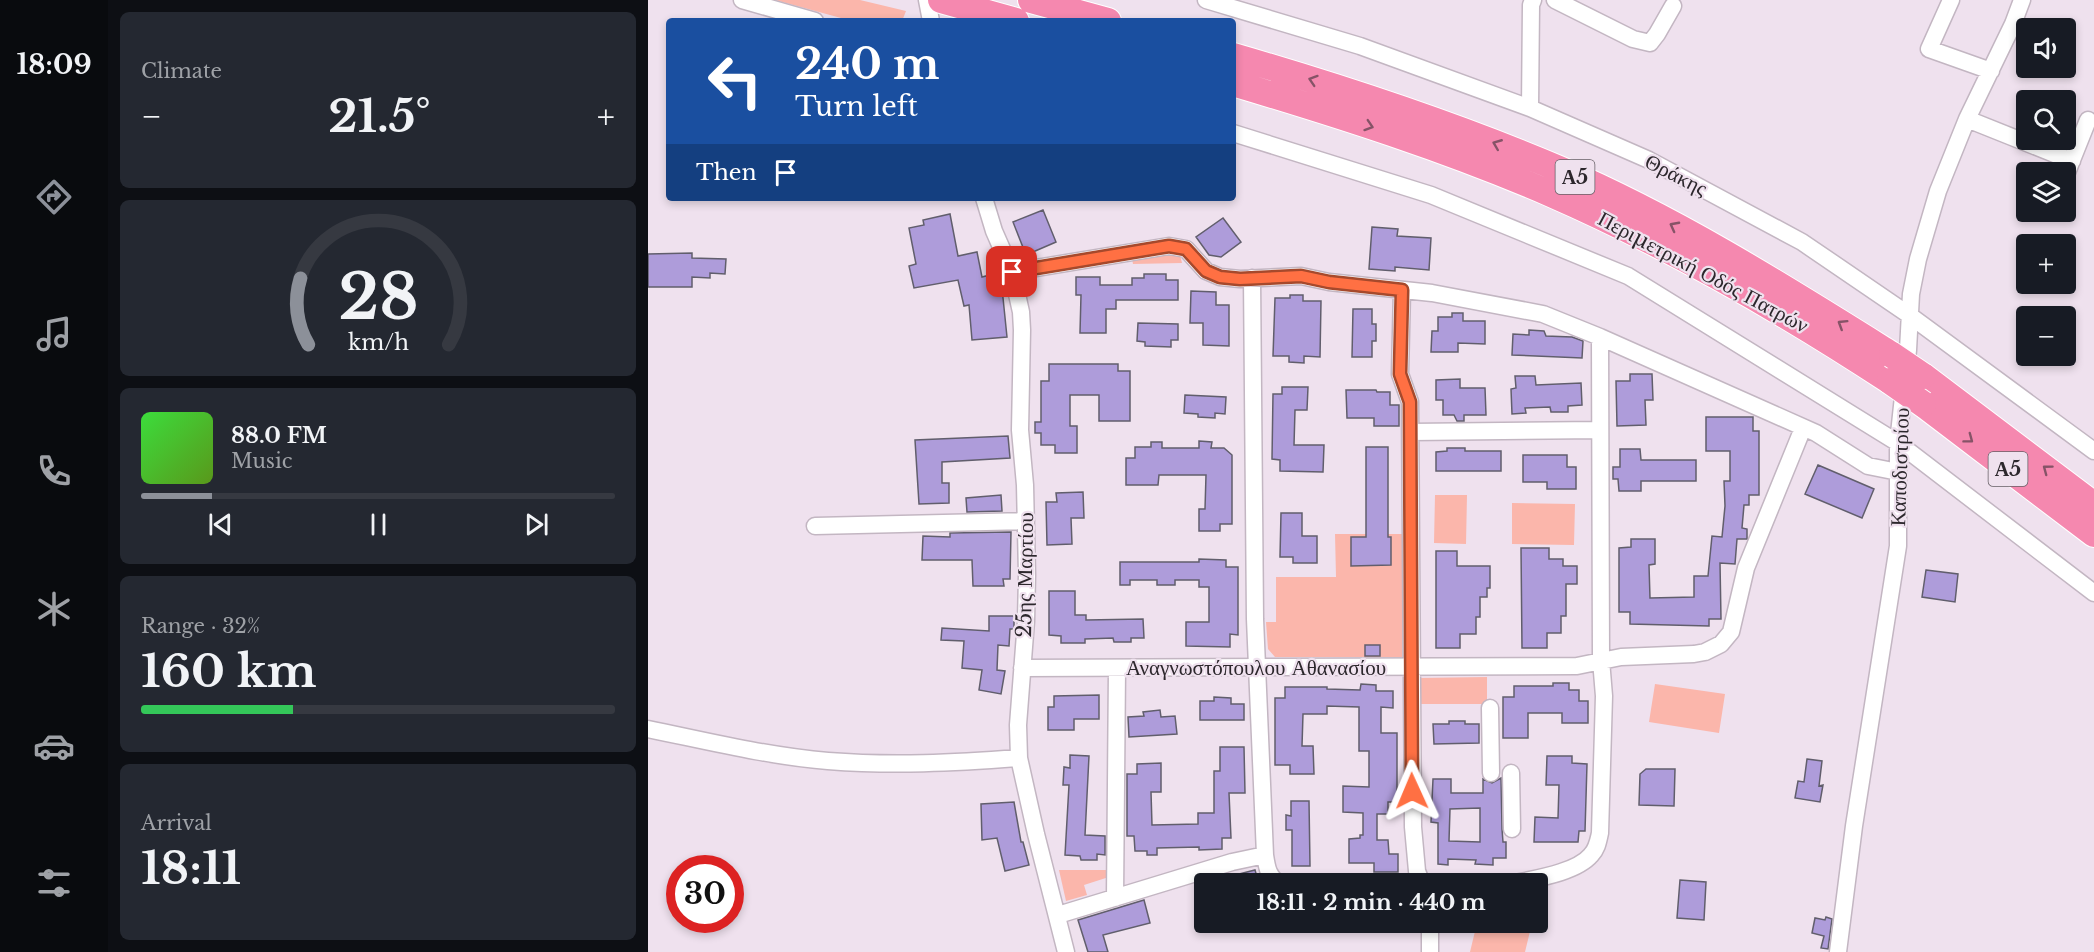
<!DOCTYPE html>
<html lang="en">
<head>
<meta charset="utf-8">
<style>
	body { margin:0; font-family:"Libre Baskerville",serif; background:#242831; color:#f1f3f6; height:100vh; display:flex; flex-direction:column; font-size:22px; white-space:nowrap }
	* { box-sizing:border-box; margin:0 }
	p { font-size:20px; color:#9ea1a6 }
	.icon { flex:none; width:33px; height:33px; fill:none; stroke:currentColor; stroke-width:2; stroke-linecap:round; stroke-linejoin:round }
	.map { position:relative; flex:1; overflow:hidden }
	.details { display:flex; flex-direction:column; gap:12px; padding:12px; background:#0d0f14; width:540px }
	.details>* { flex:none }
	.hud { position:absolute; left:18px; top:18px; width:570px; height:183px; border-radius:6px; box-shadow:0 3px 9px #0003; background:#1a4fa0; color:#fff; overflow:hidden }
	.buttons { position:absolute; left:1368px; top:18px; display:grid; gap:12px }
	.buttons a { display:grid; place-items:center; width:60px; height:60px; border-radius:6px; background:#171b24; box-shadow:0 3px 9px #0003; font-size:30px }
	.speed { position:absolute; left:18px; top:855px; display:flex; gap:12px; font-size:30px; font-weight:700; text-align:center }
	.speed>* { display:grid; place-content:center; width:78px; height:78px; border-radius:50%; background:#171b24; box-shadow:0 3px 9px #0003; line-height:1 }
	.speed .limit { border:9px solid #d22; background:#fff; color:#111 }
	.pin { position:absolute; display:grid; place-items:center; width:51px; height:51px; color:#fff; margin:-26px; border-radius:12px; box-shadow:0 3px 9px #0006 }
	.me { position:absolute; width:66px; margin:-33px; rotate:359deg; stroke-linejoin:round; filter:drop-shadow(0 0 4px #0008) }
	.turn { display:flex; align-items:center; gap:21px; height:126px; padding:0 30px; font-size:27px }
	.turn .icon { width:78px; height:78px; stroke-width:2.5 }
	.turn b { display:block; font-size:42px; line-height:51px }
	.then { display:flex; align-items:center; height:57px; padding:0 30px; background:#0003; gap:12px; font-size:22px }
	.big { font-size:45px; font-weight:700; line-height:1.1 }
	.details .widget { flex:1; display:flex; flex-direction:column; justify-content:center; gap:9px; min-width:0; padding:0 21px; border-radius:9px; background:#242831 }
	.details .dial { align-items:center; gap:0 }
	.dial svg { height:156px; overflow:visible; fill:none; stroke:#363941; stroke-width:7; stroke-linecap:round; text-anchor:middle }
	.dial text { fill:#f1f3f6; stroke:none }
	.song { display:flex; align-items:center; gap:18px }
	.cover { width:72px; height:72px; border-radius:9px; background:linear-gradient(135deg,hsl(120 70% 55%),hsl(90 70% 35%)) }
	.played { height:6px; border-radius:3px; background:linear-gradient(90deg,#8c9099 15%,#363941 15%) }
	.keys { display:flex; justify-content:space-around; direction:ltr }
	.heat { display:flex; justify-content:space-between; align-items:center; font-size:33px; direction:ltr }
	.charge { height:9px; border-radius:4px; background:linear-gradient(90deg,#34c759 32%,#363941 0) }
	.trip { position:absolute; left:546px; top:873px; width:354px; height:60px; border-radius:6px; background:#171b24; box-shadow:0 3px 9px #0003; font-weight:700; line-height:60px; text-align:center }
	main { display:flex; flex:1; min-height:0 }
	.tab-bar { display:flex; flex-direction:column; width:108px; justify-content:space-around; align-items:center; background:#090b0e; color:#9ea1a6 }
	.tab-bar .icon { width:42px; height:42px }
	.tab-bar .on { color:#8c9099 }
	.tab-bar b { font-size:27px; color:#f1f3f6 }
	.map>svg:first-child { display:block }
	.green { fill:#fbb6ab }
	.building { fill:#ae9cda; stroke:#615e6c; stroke-width:1.5; fill-rule:evenodd }
	.lines { fill:none; stroke-linecap:round; stroke-linejoin:round }
	.minor-casing { stroke:#c3b6c2; stroke-width:19 }
	.highway-casing { stroke:#fff; stroke-width:28 }
	.minor { stroke:#fff; stroke-width:16 }
	.highway { stroke:#f588af; stroke-width:26 }
	.highway-bridge-casing { stroke:#fff; stroke-width:28; stroke-linecap:butt }
	.highway-bridge { stroke:#f588af; stroke-width:26 }
	.oneway { stroke:#865367 }
	.route-casing { stroke:#a6492c; stroke-width:15 }
	.route { stroke:#ff7043; stroke-width:10 }
	.labels { text-anchor:middle; dominant-baseline:central; stroke-width:4.5; stroke-linejoin:round; paint-order:stroke }
	.shield { fill:#efe1ee; stroke:#665f66; stroke-width:1.5 }
	.shield-label { font-size:20px; font-weight:bold; fill:#2c272c }
	.street-label { font-size:21px; fill:#2c272c; stroke:#efe1ee }
</style>
</head>
<body>
<main>
<nav class="tab-bar">
<b>18:09</b>
<svg class="icon on" aria-label="directions" viewBox="0 0 24 24"><path d="M12 3l9 9-9 9-9-9zM9 14v-3h6M13 9l2 2-2 2"/></svg>
<svg class="icon" aria-label="music" viewBox="0 0 24 24"><path d="M9 18V5l10-2v13"/><circle cx="6" cy="18" r="3"/><circle cx="16" cy="16" r="3"/></svg>
<svg class="icon" aria-label="phone" viewBox="0 0 24 24"><path d="M5 4h4l2 5-3 2q2 4 5 5l2-3 5 2v4C11 20 4 13 5 4z"/></svg>
<svg class="icon" aria-label="climate" viewBox="0 0 24 24"><path d="M12 3v18M4 7l16 10M4 17L20 7"/></svg>
<svg class="icon" aria-label="car" viewBox="0 0 24 24"><path d="M5 17H2v-5l4-1 3-4h7l3 4 3 1v5h-3M9 17h6M6 11h13"/><circle cx="7" cy="17" r="2"/><circle cx="17" cy="17" r="2"/></svg>
<svg class="icon" aria-label="filters" viewBox="0 0 24 24"><path d="M4 7h16M4 17h16"/><circle cx="9" cy="7" r="2"/><circle cx="15" cy="17" r="2"/></svg>
</nav>
<section class="details">
<div class="widget"><p>Climate</p>
<div class="heat"><a>−</a><b class="big">21.5°</b><a>+</a></div>
</div>
<div class="widget dial"><svg viewBox="0 0 100 80">
<path d="M14 69A42 42 0 1 1 86 69"/>
<path d="M14 69A42 42 0 0 1 10 35" stroke="#8c9099"/>
<text x="50" y="56" font-size="32" font-weight="700">28</text>
<text x="50" y="72" font-size="11">km/h</text>
</svg></div>
<div class="widget">
<div class="song"><i class="cover"></i><div><b>88.0 FM</b><p>Music</p></div></div>
<div class="played"></div>
<div class="keys"><svg class="icon" aria-label="previous" viewBox="0 0 24 24"><path d="M18 5L8 12l10 7zM5 5v14"/></svg><svg class="icon" aria-label="pause" viewBox="0 0 24 24"><path d="M8 5v14M16 5v14"/></svg><svg class="icon" aria-label="next" viewBox="0 0 24 24"><path d="M6 5l10 7-10 7zM19 5v14"/></svg></div>
</div>
<div class="widget"><p>Range · 32%</p><b class="big">160 km</b><div class="charge"></div></div>
<div class="widget"><p>Arrival</p><b class="big">18:11</b></div>
</section>
<div class="map">
<svg width="1446" height="952" viewBox="0 0 1446 952">
	<rect width="100%" height="100%" fill="#efe1ee"/>
	<path class="green" d="M127,0H212L258,11L254,21H204Z
		M528,253L532,255L534,263L485,264L484,259Z
		M787,495H819L818,544L786,543Z
		M864,503L927,504L926,545L864,544Z
		M687,534H755L754,657H627L620,649L618,622H628V577H688Z
		M839,677V704H772L771,678Z
		M1007,684L1077,694L1071,733L1001,722Z
		M411,870H464V876L436,885L439,895L418,901Z
		M829,923H884L877,952H822Z"/>
	<path class="building" d="M395,210L408,242L378,255L365,222Z
		M302,214L310,256L329,252L334,277L353,272L357,288H354L359,337L324,340L321,305L316,306L310,280L266,288L261,266L268,264L261,228L276,225L275,220Z
		M575,218L593,242L573,257L561,255L548,237Z
		M724,227L750,229L749,236L783,238L781,270L747,267V271L721,269Z
		M44,253V258L78,259L77,274L62,273V278L44,277V287H0V254Z
		M496,274H518V280H530V300H468V309H458V333H432L433,295H428V277H452V285H484V278H496Z
		M543,291L568,292V305H581V346L555,345V323H542Z
		M642,295H655V301H673L672,357L656,356V363L641,362V356H625L627,298H642Z
		M705,309H724V324H728V341H724V357H704Z
		M804,313H815V321H837V344L810,343V352H783L784,331H790V317H804Z
		M490,323L530,324V340H523V347L497,346V342L489,341Z
		M881,330L896,331L898,336L924,337L935,341L934,358L864,355L865,334L881,335Z
		M401,364H470V371H482V421H451V395H422V426H429V453H407V445H393V433H387V422H393V381H401Z
		M982,374H1004L1005,400H997L998,425L969,426L968,381H982Z
		M867,376H887L888,385L933,383L934,405L920,406V412H903L902,407L877,408L878,413L864,414L863,389L868,388Z
		M812,379V388H837L838,415H816V421H809L806,415H795V400H788V380Z
		M634,387H660L659,410H647L646,445H676L675,472L632,471V460L624,459L625,394H634Z
		M698,390H728L729,392H742V405H751V426H726V418H699Z
		M537,395L578,397L577,414L567,413V418L550,417V414L536,413Z
		M1058,417H1105V431H1111V495H1101V505H1096L1094,528L1099,529V539H1089L1087,564L1072,563L1073,619H1061V626L982,624V612H971V548L983,547V539H1007V564L1001,565L1002,598L1046,597V576H1060L1064,536L1074,537L1077,506L1076,481H1082V451H1058Z
		M360,436L362,458L294,462V483H301V503L271,504L267,440Z
		M551,441L564,442L563,448H576L584,455V524H572V531H551V509H557L558,475H511L510,485H478V458H487V447H503V442H514V448H551Z
		M718,447H740V537H743V565L703,566V537H718Z
		M799,448H817V451H853V471H788V452L799,451Z
		M972,449H992L993,460H1048V481H993V491H971L970,479H965V467H972Z
		M875,455H919V467H928V489H899V482H875Z
		M1170,465L1226,489L1214,518L1157,494Z
		M435,492L436,518H423L424,544L399,545L398,502H409L408,493Z
		M353,495L354,511L319,512L318,498Z
		M633,513H654V536H669V563H645V557H632Z
		M363,532L362,579H355L356,586H325L324,560H274L275,536L302,537V533Z
		M873,548H901V559H915V566H929V584H918V616H913V633H899V648H874Z
		M788,551H809V566H842V588H839V597H832V617H828V634H812V648H788Z
		M551,559L578,560V567H590V635L582,634V647L538,646V622H561V587H551V580H527V585H509V580H482V585H472V562H551Z
		M1278,570L1310,574L1307,602L1274,597Z
		M401,591H427V615H438V620L495,619L496,638H483V642H466L465,638L437,639V643H413V636L401,635Z
		M341,616H366V629H362L361,646L350,645L349,670L357,671L353,694L331,690L334,670L314,668L316,641L293,640L294,628L341,631Z
		M717,645H732V656H717Z
		M905,683H921V690H931V701H940V723H914V713H880V738H855V697H866V686H905Z
		M713,684L728,685V691H745V708L733,707V733H749V802H740V814H729V840H740L741,854H750V872H726V863H701V839L712,838V835H715V813L695,812V786L721,787V751H711V707L679,706V714H655L654,746H665L666,774H642V765H627V698H637V687H679V689L712,690Z
		M451,695V719H426V730H400V707H406V696Z
		M566,697L583,698V704H596V720H552V701H566Z
		M512,710L513,717L527,716L529,734L481,737L480,717L496,716L495,712Z
		M801,721H817V724H831V743L786,744L785,724H801Z
		M572,747H596L597,793H581L583,838H574V849L551,850V847L509,848V855H499V851H487L486,836H479V774H489V764L513,763V792H503L504,825L550,824V813H566V771H572Z
		M422,755L441,756L437,835L457,836V855L449,854V860H433L432,856L417,855L421,785H415L416,767L422,768Z
		M899,756H924V763L939,764L937,831H931L930,842H886L887,817L910,818L911,785H898Z
		M1159,759L1174,761L1171,786L1175,785L1172,802L1147,798L1150,781L1156,782Z
		M998,769H1027L1026,806L991,805L992,774Z
		M853,778L854,829L855,842H858V858H845V865L827,864L828,860L800,859V865L790,864V823L783,822L785,779H803V793H835V779L844,783ZM832,808V842L801,841L802,809Z
		M643,801H661L662,866H644V830H638V815L643,816Z
		M366,802L373,842H375L381,865L357,871L349,838L334,840L333,804Z
		M607,870L611,884H594L591,874Z
		M1032,880L1058,882L1056,920L1029,918Z
		M496,900L502,923L455,935L460,952H440L430,920Z
		M1178,917L1184,919L1180,949L1173,948L1176,936L1164,933L1167,918L1177,920Z"/>
	<g class="lines">
		<g class="minor-casing">
			<path id="minor" d="M94,0L167,21
				M279,0L283,21
				M558,0L712,46L882,108L1001,160L1154,242L1261,315L1446,451
				M907,0L985,39L1002,43L1009,34L1025,6
				M1303,0L1281,49L1343,71
				M882,108L883,5L885,0
				M1319,119L1424,161
				M585,133L783,195L980,276L1250,443L1446,593
				M1418,175L1440,120
				M336,198L346,231L364,272L373,312L374,330L372,430L377,485L379,575L378,621L370,725L371,758L388,834L418,952
				M364,272L521,246L538,249L558,271L572,277L592,279L653,276L681,282L784,293L895,314L952,337L1168,433L1220,466L1250,472
				M604,278L607,619L617,855
				M754,290L752,374L762,402L765,827L769,871L774,884
				M763,432L952,430
				M167,526L378,521
				M374,668L929,666L973,657L1046,654L1057,652L1073,644L1083,632L1098,568L1155,428
				M842,708L843,773
				M0,729C59,741 119,756 180,761C245,766 306,763 371,758
				M863,773L864,829
				M863,884C885,879 928,873 943,855C949,849 950,842 952,833L956,696L953,660L952,337
				M467,898L469,669
				M410,915L584,862L617,855C619,868 620,876 631,884
				M782,922V952
				M1190,952L1206,826L1250,546V443L1260,350L1263,294L1270,259L1290,191L1319,119L1365,24L1374,0"/>
		</g>
		<g class="highway-casing">
			<path id="highway" d="M293,0L368,21
				M383,0L460,21
				M585,56C695,88 805,124 911,169C1028,219 1137,288 1244,355
				M585,83C692,115 799,149 901,193C1020,245 1134,310 1242,381
				M1275,376L1446,505
				M1275,404L1446,534"/>
		</g>
		<use href="#minor" class="minor"/>
		<use href="#highway" class="highway"/>
		<g class="highway-bridge-casing">
			<path id="highway-bridge" d="M1244,355L1275,376
				M1242,381L1275,404"/>
		</g>
		<use href="#highway-bridge" class="highway-bridge"/>
	</g>
	<defs><path id="oneway-chevron" d="M-2-3.5L2.5 0L-2 3.5" fill="none" stroke-width="1.6" stroke-linecap="round" stroke-linejoin="round" transform="scale(1.5)"/></defs>
	<g class="oneway">
		<use href="#oneway-chevron" transform="translate(665 80) rotate(-162)"/>
		<use href="#oneway-chevron" transform="translate(721 126) rotate(18)"/>
		<use href="#oneway-chevron" transform="translate(849 144) rotate(-158)"/>
		<use href="#oneway-chevron" transform="translate(1026 226) rotate(-152)"/>
		<use href="#oneway-chevron" transform="translate(1194 324) rotate(-148)"/>
		<use href="#oneway-chevron" transform="translate(1321 439) rotate(37)"/>
		<use href="#oneway-chevron" transform="translate(1399 469) rotate(-143)"/>
	</g>
	<g class="lines">
		<g class="route-casing">
			<path id="route" d="M364,272L521,246L538,249L558,271L572,277L592,279L653,276L681,282L754,290L752,374L762,402L764,791"/>
		</g>
		<use href="#route" class="route"/>
	</g>
	<g class="labels">
		<g class="shield">
			<rect x="907.5" y="160" width="39" height="34" rx="4.5"/>
			<rect x="1340.5" y="452" width="39" height="34" rx="4.5"/>
		</g>
		<g class="shield-label">
			<text x="927" y="177">Α5</text>
			<text x="1360" y="469">Α5</text>
		</g>
		<g class="street-label">
			<text transform="translate(1028 175) rotate(27)">Θράκης</text>
			<text transform="translate(1055 272) rotate(28)">Περιμετρική Οδός Πατρών</text>
			<text transform="translate(1252 467) rotate(-88)">Καποδιστρίου</text>
			<text transform="translate(377 575) rotate(-89)">25ης Μαρτίου</text>
			<text x="608" y="668">Αναγνωστόπουλου Αθανασίου</text>
		</g>
	</g>
</svg>
<div class="buttons">
<a><svg class="icon" aria-label="sound" viewBox="0 0 24 24"><path d="M4 9h4l5-4v14l-5-4H4zM17 9q2 3 0 6"/></svg></a>
<a><svg class="icon" aria-label="search" viewBox="0 0 24 24"><circle cx="10" cy="10" r="6"/><path d="M15 15l6 6"/></svg></a>
<a><svg class="icon" aria-label="layers" viewBox="0 0 24 24"><path d="M12 4l9 5-9 5-9-5zM3 14l9 5 9-5"/></svg></a>
<a>+</a>
<a>−</a>
</div>
<div class="speed"><div class="limit">30</div></div>
<div class="pin" style="left:364px;top:272px;background:#d93025"><svg class="icon" aria-label="arrive" viewBox="0 0 24 24"><path d="M6 21V4h12l-3 4 3 4H6"/></svg></div>
<svg class="me" style="left:764px;top:791px" viewBox="-20 -20 40 40"><path d="M0-17L14 15 0 8-14 15z" fill="#ff7043" stroke="#fff" stroke-width="4"/></svg>
<div class="trip">18:11 · 2 min · 440 m</div>
<div class="hud">
<div class="turn"><svg class="icon" aria-label="left" viewBox="0 0 24 24"><path d="M17 20v-9H6M10 6l-5 5 5 5"/></svg><div><b>240 m</b>Turn left</div></div>
<div class="then">Then<svg class="icon" aria-label="arrive" viewBox="0 0 24 24"><path d="M6 21V4h12l-3 4 3 4H6"/></svg></div>
</div>
</div>
</main>
</body>
</html>
